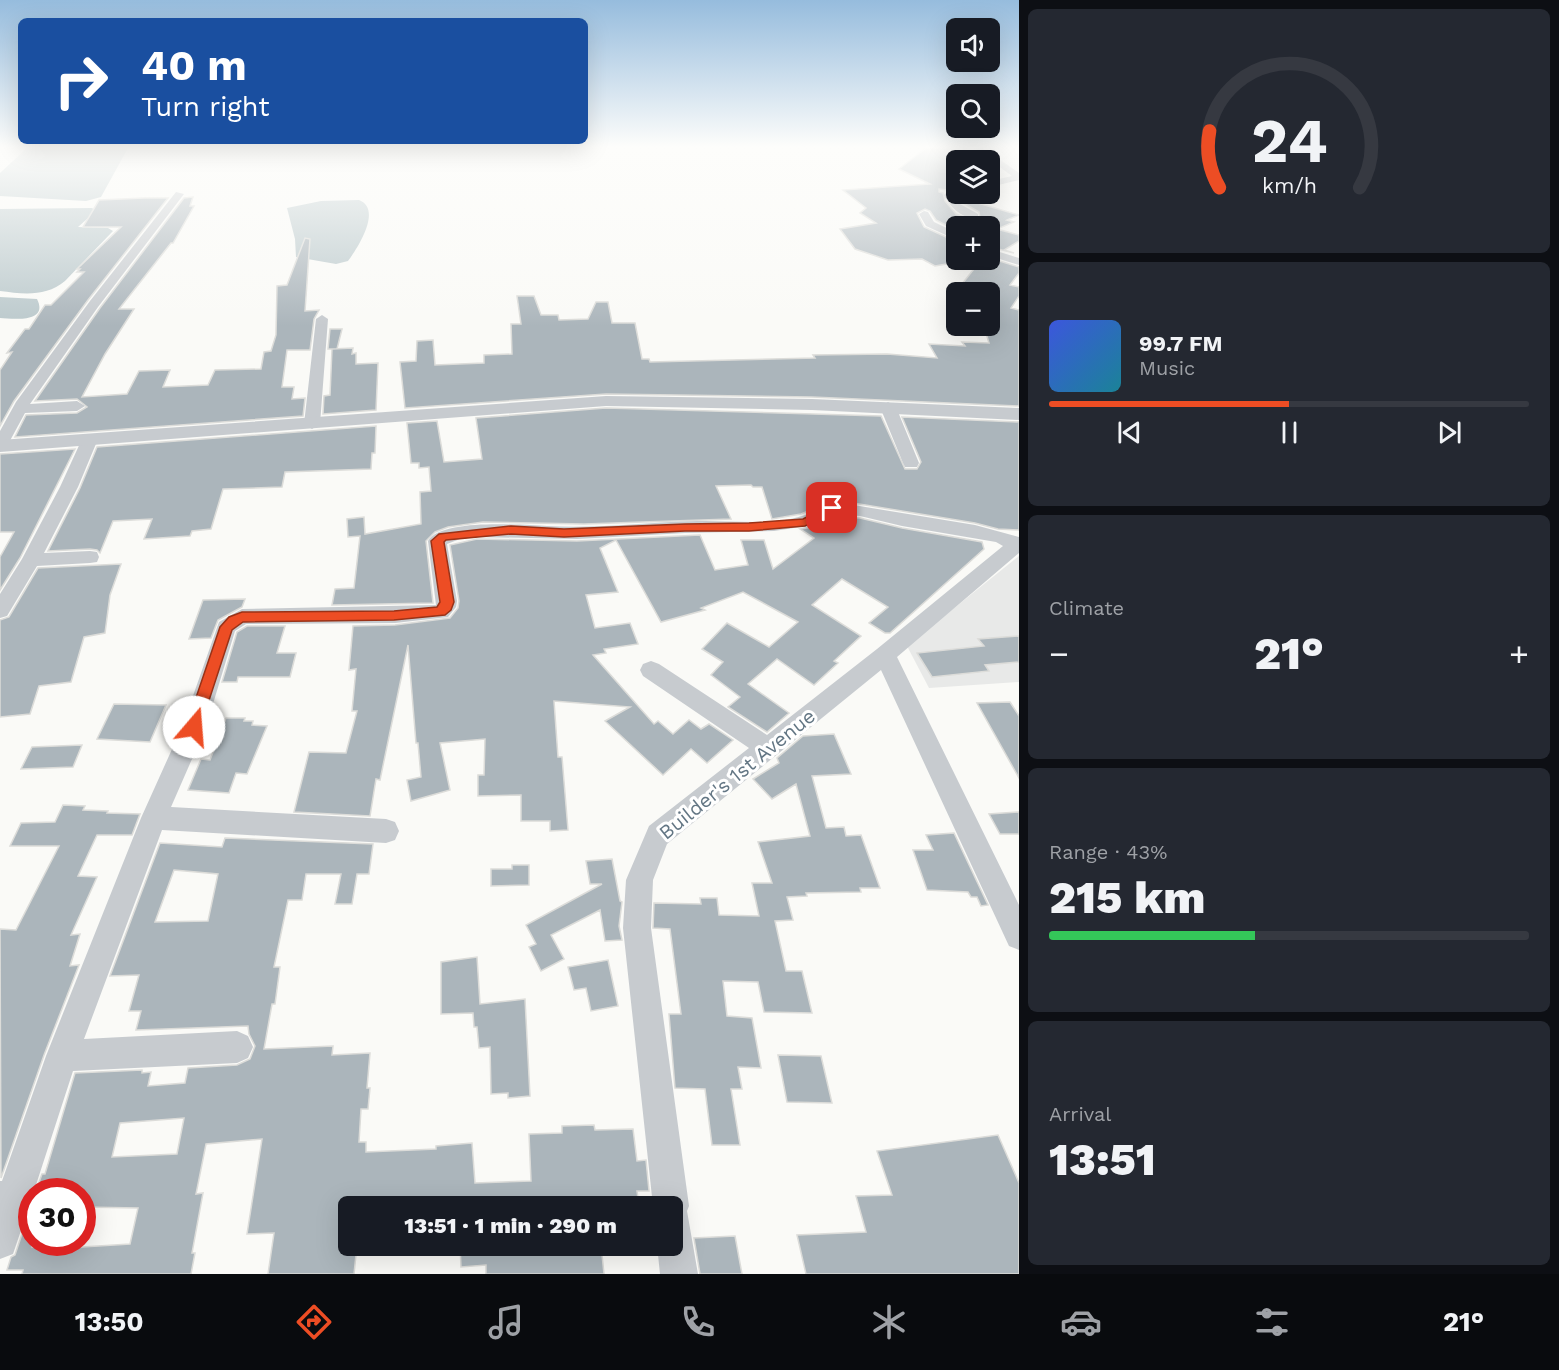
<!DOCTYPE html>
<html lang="en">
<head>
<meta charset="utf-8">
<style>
	body { margin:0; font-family:"Work Sans",sans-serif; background:#242831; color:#f1f3f6; height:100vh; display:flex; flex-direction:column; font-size:22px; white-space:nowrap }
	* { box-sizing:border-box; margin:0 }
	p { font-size:20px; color:#9ea1a6 }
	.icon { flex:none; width:33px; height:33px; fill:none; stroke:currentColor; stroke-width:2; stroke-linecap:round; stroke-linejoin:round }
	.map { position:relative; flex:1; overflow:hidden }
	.side { display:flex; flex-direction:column; gap:9px; padding:9px; background:#0d0f14; width:540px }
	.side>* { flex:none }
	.top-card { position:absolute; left:18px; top:18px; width:570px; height:126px; border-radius:9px; box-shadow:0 6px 24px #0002; background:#1a4fa0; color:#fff; overflow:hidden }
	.tools { position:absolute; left:946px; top:18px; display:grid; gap:12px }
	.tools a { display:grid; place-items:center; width:54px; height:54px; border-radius:9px; background:#171b24; box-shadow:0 6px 24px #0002; font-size:30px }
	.speed { position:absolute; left:18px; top:1178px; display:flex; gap:12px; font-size:30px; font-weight:700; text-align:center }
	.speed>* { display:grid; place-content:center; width:78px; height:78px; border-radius:50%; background:#171b24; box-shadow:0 6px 24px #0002; line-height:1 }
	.speed .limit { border:9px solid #d22; background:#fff; color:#111 }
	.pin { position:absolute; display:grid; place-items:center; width:51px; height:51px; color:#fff; margin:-26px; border-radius:12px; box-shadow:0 3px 9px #0006 }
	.me { position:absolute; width:66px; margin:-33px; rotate:18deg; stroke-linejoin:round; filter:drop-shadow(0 0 4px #0008) }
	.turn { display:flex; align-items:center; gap:21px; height:126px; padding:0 24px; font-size:27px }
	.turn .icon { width:78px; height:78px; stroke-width:2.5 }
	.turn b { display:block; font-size:42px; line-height:51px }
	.big { font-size:45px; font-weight:800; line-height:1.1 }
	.side .widget { flex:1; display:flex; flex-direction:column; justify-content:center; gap:9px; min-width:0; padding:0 21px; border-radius:9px; background:#242831 }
	.side .dial { align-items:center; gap:0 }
	.dial svg { height:156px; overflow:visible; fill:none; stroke:#363941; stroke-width:7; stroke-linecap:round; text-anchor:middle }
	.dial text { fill:#f1f3f6; stroke:none }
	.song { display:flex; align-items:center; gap:18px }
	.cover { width:72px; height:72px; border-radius:9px; background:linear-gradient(135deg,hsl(230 70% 55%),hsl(190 70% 35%)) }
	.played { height:6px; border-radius:3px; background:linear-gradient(90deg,#ed4d24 50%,#363941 50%) }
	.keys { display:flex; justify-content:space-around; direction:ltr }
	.heat { display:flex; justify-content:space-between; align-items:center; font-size:33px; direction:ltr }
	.charge { height:9px; border-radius:4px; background:linear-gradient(90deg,#34c759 43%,#363941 0) }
	.trip { position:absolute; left:338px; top:1196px; width:345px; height:60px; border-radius:9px; background:#171b24; box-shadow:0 6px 24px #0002; font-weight:800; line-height:60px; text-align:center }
	.menu { display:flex; height:96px; justify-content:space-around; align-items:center; background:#090b0e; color:#9ea1a6 }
	.menu .icon { width:42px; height:42px }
	.menu .current { color:#ed4d24 }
	.menu b { font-size:27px; color:#f1f3f6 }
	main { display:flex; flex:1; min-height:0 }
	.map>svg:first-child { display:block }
	.built { fill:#e8e9e8 }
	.water { fill:#bbc9cc }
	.building { fill:#abb5bb; stroke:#dcdcd9; stroke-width:1.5; fill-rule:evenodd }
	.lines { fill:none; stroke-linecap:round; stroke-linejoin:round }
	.minor { fill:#c7cbcf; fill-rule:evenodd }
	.tertiary { fill:#c7cbcf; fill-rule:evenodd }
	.route { fill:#ed4d24; stroke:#9a3217; stroke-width:1.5 }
	.labels { text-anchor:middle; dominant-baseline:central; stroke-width:6; stroke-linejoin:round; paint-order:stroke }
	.near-street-label { font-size:20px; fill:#637684; stroke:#fff }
</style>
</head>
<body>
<main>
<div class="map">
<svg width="1019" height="1274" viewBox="0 0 1019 1274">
	<rect width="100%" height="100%" fill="#fafaf7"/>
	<path class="built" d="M1019,556V682L929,688L907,646Z"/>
	<path class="water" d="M27,148H128L101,197L86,201L0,196V173Z
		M359,200C383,209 357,249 348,261L336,264L296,257L295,239L287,208L321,201Z
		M92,208L96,211L78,227L108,228L113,231L65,281C46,297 23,294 0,291V209Z
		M0,297L37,299C49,323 13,319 0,318Z"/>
	<path class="building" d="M926,148H950L949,156L962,160H957V191L939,189V192L943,193L945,201L956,214L972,220L980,218L979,212L960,201L957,197L1019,215L1007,220L1014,222L997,229L1019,235V241L1004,250L1014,253L990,247V226H957V231L936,220L930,211L925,209L917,213L924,227L957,242V260H970L935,266L922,259L888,260L855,249L840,229L876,223L860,213L866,208L843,190L930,184L899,169Z
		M193,197L190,206H194L173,243H171L119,309H134L105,354L82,397L127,394L139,371L170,370L163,387L208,385L215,370L261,369L264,352L271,351L276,335L277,286L287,285L305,238L310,239L305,311L319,310L314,319L310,350H287L282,387H294L292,399L305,398L303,416L15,437L26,415L77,413L87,407L77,399L35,401L100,308L184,198Z
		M144,198H168L88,300L14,401L0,426V370L12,352L7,353L25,329H29L45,305H51L84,272H77L80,269H77L121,227H83L99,200Z
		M990,258L1019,267V273L1010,285L1019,287V296L1011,308L1019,310V406L812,397L606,394L405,408L400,362L416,361L417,341L433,340L435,365L484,363V355L512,354L511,324H521L517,296H534L541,315H558L559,320L588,319L596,302H608L612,323H635L642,359H649L650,362L815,358L813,355L887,354L937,358L929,344L965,346L962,342L989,343L985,330L990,331V290L972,283L965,288L962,284L981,260Z
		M330,329H342L337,349H328Z
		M353,348L352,354L356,353V364L378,363L376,410L323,414L324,396L330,395L332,349Z
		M606,408L881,416L905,469H917L921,462L902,417L1019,422V530L998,529L975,523L835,500L801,514L772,519L762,487H753L751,485L716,486L731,519L584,524L483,522L448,527L435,532L426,541L433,603L332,605L335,589L354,588L360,536L348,537L347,519L364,517L365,534L421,524L420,492L431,491L429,467L419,468V463H411L407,423L437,421L444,462L482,459L476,418Z
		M376,426L375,453H372L371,469L285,472L282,487L223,489L211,529L192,531L190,536L144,539L152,519L113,521L100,553L97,550L90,549L48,551L80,488L97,447Z
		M75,449L20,558L0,590V557L14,532H0V454Z
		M835,516L860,518L902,528L982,542L984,549L890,633H885L869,623L888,607L842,579L812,605L861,636L834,661L838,663L814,685L777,659L748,684L789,713L767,732L728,707L740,697L711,675L723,662L702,649L727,623L769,647L798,622L743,592L701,608L705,610L661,622L616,540L600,548L618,592L586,595L595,628L630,623L638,644L604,649L606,653L593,655L654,724L658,721L673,734L689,720L701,729L709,724L733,740L707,763L691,749L663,775L605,721L630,707L554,701L558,757H562L568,830L550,831V821H521V795L478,796V775H484L485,739L440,743L450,790L411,801L407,780L421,777L418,743H416L408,645L380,780L376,779L370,816L294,812L309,752L346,753L357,711H352L356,669L349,670L353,626L395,625L450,618L458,608L459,601L450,545L477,539L577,541L700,535L715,570L748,565L741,540H764L773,569L814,538L800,529L814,527Z
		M121,564L110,595L105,633L84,637L71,682L39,686L30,714L0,717V620L9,617L38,568Z
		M245,599L242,607L218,620L211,638L189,639L203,600Z
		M247,626H285L277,653H296L290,677H238L237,682H222L237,632Z
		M1019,636V662L985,665L989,671L932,677L917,653L984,646L978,639Z
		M1010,702L1019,716V778L977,703Z
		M114,704L166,705L150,742L97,739Z
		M226,718H245L244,721H253L252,725L267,726L247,774L236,773L229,793L188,790L201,759L210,760Z
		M834,734L851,774L812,776L826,828L844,827L846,836L861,835L880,888H860L861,892L806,893L807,896L787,897L793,920L775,921L786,971H802L812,1013L764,1012L758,982L723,981L727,1016L752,1018L761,1068L738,1067L742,1089H731L740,1145H712L705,1089L675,1088L669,1014H681L670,929L653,928L654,903L701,904L700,898H717L719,915L759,916L752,883H772L758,842L810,836L796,784L772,799L753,779L779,763L777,758L803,736Z
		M82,745L73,767L21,769L32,747Z
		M63,805L85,806L83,810L108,811L107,813L140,814L132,835H97L78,876L97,877L71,935L80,934L70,966L79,965L44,1055L1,1178L0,929L16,930L59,846H10L21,823L55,822Z
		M1019,812V834H1000L989,814Z
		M954,833L988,905L981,906L977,897H971L968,892L927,890L913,850H933L926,835Z
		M225,838L373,844L369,874H357L352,904H335L341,874H306L302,900H288L274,967H280L275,1004H272L264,1049L333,1046L332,1055L370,1053L367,1088H370L368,1109H361L359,1142H366V1152L436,1149V1146L472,1143L475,1183L531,1181L529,1134L562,1133V1126L594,1125L595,1130L633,1129L637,1161L646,1160L649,1191H637L639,1206H419V1200L348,1206V1245H357L354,1274H268L274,1233L247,1234L262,1139L206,1144L196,1194L203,1193L192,1253H195L191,1274H22L23,1270H7L11,1257L15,1255L31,1207L32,1247H82L130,1244L138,1208L82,1207V1191H36L42,1174H45L75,1073L142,1070V1073L151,1072L148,1086L185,1083L188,1068L237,1065L250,1059L255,1046L249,1034L248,1026L136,1030L141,1011H129L139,975L110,976L160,843L222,847ZM174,870L218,874L208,921L155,922ZM184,1118L177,1154L112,1157L120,1123Z
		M612,859L620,901L622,902L619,926L622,940L605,941L600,910L551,935L564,959L541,971L529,947L536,944L526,925L602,884H590L586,861Z
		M512,865H529V885L491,886V869H512Z
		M477,957L480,1004L525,999L530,1096L508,1098V1093L491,1094L490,1047L479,1048L477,1027H474L473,1013L441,1014V962Z
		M608,960L618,1006L591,1011L586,988L574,990L568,967Z
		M778,1055L821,1056L832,1103L787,1102Z
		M998,1135L1019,1183V1274H806L797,1235L866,1232L856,1196L892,1195L877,1151Z
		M735,1236L742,1274H700L694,1238Z
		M460,1245H533L534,1248L601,1245L604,1274H486V1265L461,1267Z"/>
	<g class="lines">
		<path class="minor" d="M974,148H983L1019,173V180L990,187V181L1012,176Z
			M176,192L184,194L98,307L30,404L77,401L85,406L77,411L25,413L6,448L0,450V431L16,402L90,301Z
			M946,193H952L958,203L978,214V218C963,220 950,207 944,195Z
			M924,211L928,212L934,222L957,233V240L926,226L919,214Z
			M990,249L1019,258V265L990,256Z
			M322,315L328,319L320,424L312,429L304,424L316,319Z
			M888,402L896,407L919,463L917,467H905L903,463L880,407Z
			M90,434L98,439L78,487L44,553L90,551L97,552L99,557L97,562L90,563L37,566L7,616L0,618V594L22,559L60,487L82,439Z
			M835,502L975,525L1019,537V553L897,657L1019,905V950L1009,946L881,670L667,844L653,880L651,928L689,1206L687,1211L698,1274H660L657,1245H672V1206H653L623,928L626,880L649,826L749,748L643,676L640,670L643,664L651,661L659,664L767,735L877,649L1003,546L996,542L902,526L860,516L835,514L813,525L774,531L685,533L577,539L477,537L460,539L447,544L457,601L456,607L448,617L395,623L246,624L235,631L206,727L171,807L386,819L395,822L399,831L395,840L386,843L162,830L84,1039L237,1031L248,1036L253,1047L248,1058L237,1063L73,1071L34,1191H32V1198L13,1254L0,1259V1181H2L46,1056L141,818L182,727L219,622L242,609L436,605L428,541C442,518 521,525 547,526C597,529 647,522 697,521C728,520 772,526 802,516C814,513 822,505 835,502Z"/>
		<path class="tertiary" d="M606,396L812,399L1019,408V420L812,410L606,406L0,452V440Z"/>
	</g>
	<linearGradient id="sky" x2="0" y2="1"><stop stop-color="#96bcdd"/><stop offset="0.45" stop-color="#fdfdfb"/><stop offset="1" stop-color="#fdfdfb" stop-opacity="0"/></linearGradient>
	<rect width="1019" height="326" fill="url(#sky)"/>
	<path class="route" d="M832,504L838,508L836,511L805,526L749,531H685L564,537L511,534L446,540L444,542L454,602L451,610L445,615L394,620L243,622L232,630L199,731L194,733L189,731L186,727L220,627L229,617L242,612L394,611L437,607L440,602L431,541L439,534L511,526L564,529L685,524L749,523L803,519Z"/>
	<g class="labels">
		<g class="near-street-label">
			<text transform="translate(737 774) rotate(-39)">Builder's 1st Avenue</text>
		</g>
	</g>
</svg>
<div class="tools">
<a><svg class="icon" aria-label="sound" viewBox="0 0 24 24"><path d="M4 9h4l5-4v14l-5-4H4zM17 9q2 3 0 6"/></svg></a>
<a><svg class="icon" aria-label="search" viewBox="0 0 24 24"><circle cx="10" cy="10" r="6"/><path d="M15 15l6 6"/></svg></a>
<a><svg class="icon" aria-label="layers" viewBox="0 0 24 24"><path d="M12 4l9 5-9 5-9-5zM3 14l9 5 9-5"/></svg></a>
<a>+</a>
<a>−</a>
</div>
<div class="speed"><div class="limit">30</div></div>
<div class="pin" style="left:832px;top:508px;background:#d93025"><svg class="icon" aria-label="arrive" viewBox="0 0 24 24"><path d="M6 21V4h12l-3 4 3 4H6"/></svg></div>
<svg class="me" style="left:194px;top:727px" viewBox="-20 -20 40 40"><circle r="19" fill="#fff"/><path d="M0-13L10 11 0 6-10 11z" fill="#ed4d24"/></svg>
<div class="trip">13:51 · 1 min · 290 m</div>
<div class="top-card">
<div class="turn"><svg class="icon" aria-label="right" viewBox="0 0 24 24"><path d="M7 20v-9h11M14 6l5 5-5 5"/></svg><div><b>40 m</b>Turn right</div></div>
</div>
</div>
<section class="side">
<div class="widget dial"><svg viewBox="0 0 100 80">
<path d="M14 69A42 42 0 1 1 86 69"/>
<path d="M14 69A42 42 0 0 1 9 40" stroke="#ed4d24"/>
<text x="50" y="56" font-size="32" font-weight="700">24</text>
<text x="50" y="72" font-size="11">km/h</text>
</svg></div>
<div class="widget">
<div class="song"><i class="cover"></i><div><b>99.7 FM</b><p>Music</p></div></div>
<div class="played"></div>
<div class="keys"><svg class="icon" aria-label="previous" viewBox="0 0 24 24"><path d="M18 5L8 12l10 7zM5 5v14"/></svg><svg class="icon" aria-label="pause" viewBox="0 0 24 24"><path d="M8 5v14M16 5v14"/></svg><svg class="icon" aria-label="next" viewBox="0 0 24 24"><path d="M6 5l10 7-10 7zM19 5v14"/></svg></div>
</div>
<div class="widget"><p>Climate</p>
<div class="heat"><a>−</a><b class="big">21°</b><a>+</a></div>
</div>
<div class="widget"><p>Range · 43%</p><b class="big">215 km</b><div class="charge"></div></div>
<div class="widget"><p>Arrival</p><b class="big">13:51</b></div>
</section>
</main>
<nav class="menu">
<b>13:50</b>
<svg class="icon current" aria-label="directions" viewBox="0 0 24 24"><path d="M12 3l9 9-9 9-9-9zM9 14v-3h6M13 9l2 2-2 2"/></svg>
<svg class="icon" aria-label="music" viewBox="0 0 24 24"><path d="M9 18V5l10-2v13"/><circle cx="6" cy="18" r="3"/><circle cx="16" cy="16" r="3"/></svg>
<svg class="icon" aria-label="phone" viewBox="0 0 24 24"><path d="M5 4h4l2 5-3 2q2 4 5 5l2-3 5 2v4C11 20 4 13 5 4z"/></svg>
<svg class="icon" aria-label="climate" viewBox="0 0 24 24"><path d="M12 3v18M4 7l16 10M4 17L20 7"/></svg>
<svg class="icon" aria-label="car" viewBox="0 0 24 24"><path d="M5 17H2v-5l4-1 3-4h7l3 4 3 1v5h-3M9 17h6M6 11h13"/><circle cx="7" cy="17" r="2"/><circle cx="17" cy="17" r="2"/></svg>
<svg class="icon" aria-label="filters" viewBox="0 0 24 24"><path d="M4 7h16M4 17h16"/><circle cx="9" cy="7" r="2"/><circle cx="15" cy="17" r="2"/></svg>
<b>21°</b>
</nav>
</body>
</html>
